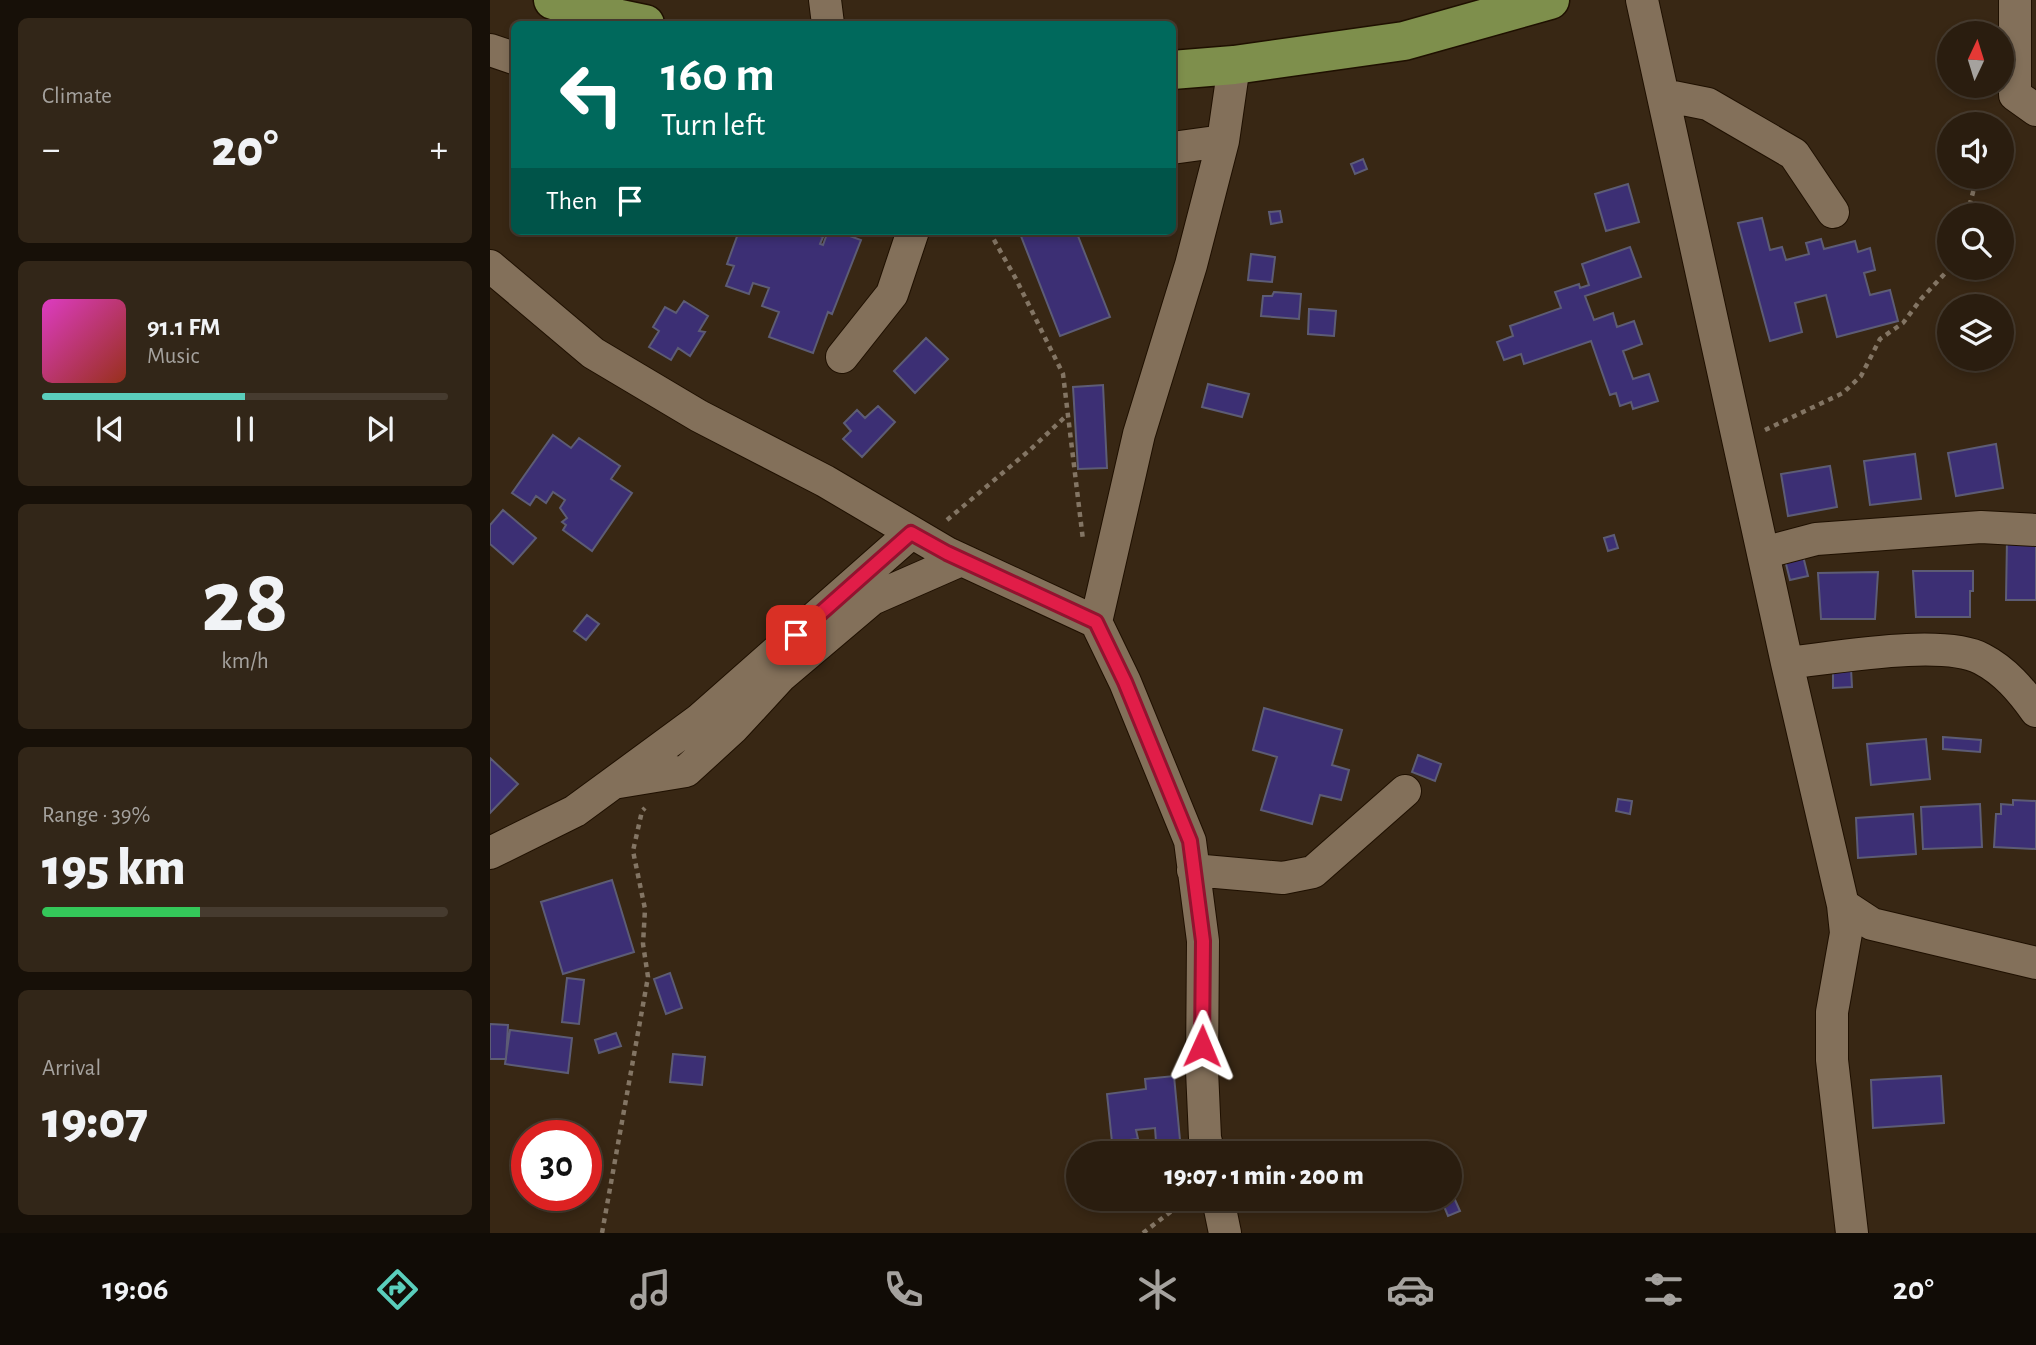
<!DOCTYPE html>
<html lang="en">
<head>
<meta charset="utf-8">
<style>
	body { margin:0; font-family:"Alegreya Sans",sans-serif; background:#322618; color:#f1f3f6; height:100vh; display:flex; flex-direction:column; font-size:26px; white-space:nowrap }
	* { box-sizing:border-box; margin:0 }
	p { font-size:23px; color:#a5a29e }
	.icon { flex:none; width:38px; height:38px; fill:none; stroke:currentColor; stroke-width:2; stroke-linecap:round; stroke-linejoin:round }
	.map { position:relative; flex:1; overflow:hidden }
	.details { display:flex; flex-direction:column; gap:18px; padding:18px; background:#171008; width:490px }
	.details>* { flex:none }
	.top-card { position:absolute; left:21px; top:21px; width:665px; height:214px; border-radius:10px; box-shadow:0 4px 10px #0003,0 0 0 2px #463b2f; background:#00695c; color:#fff; overflow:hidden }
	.needle { width:46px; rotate:4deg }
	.fabs { position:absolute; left:1447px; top:21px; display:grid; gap:14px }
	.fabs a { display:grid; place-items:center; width:77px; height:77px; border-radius:50%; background:#2a1d0f; box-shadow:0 4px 10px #0003,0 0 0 2px #463b2f; font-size:35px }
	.speed { position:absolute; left:21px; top:1120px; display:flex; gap:14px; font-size:35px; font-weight:700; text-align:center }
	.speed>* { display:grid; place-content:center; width:91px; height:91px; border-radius:50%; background:#2a1d0f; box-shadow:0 4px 10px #0003,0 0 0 2px #463b2f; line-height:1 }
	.speed .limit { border:10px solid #d22; background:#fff; color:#111 }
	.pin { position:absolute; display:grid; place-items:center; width:60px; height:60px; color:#fff; margin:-30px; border-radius:14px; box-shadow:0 4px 10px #0006 }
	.me { position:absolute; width:77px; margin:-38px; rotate:1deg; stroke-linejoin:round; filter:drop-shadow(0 0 5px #0008) }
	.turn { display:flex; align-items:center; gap:24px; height:147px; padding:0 35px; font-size:32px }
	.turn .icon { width:91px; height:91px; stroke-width:2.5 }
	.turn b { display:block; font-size:49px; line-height:60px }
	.then { display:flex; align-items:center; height:66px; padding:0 35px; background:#0003; gap:14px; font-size:26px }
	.big { font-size:52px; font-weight:800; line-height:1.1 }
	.details .tile { flex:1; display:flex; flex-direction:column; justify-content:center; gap:10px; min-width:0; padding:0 24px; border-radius:10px; background:#322618 }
	.details .dial { align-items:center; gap:0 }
	.dial b { font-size:91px; line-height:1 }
	.song { display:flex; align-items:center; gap:21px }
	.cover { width:84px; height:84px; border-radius:10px; background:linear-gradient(135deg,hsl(310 70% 55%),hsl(10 70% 35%)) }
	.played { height:7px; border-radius:4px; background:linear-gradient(90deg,#5acebc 50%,#463b2f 50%) }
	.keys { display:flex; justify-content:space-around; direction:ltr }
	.heat { display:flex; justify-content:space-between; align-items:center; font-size:38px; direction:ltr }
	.charge { height:10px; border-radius:5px; background:linear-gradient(90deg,#34c759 39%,#463b2f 0) }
	.trip { position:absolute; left:576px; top:1141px; width:396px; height:70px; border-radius:35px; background:#2a1d0f; box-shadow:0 4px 10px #0003,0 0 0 2px #463b2f; font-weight:800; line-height:70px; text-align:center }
	.tab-bar { display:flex; height:112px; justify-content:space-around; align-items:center; background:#110c06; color:#a5a29e }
	.tab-bar .icon { width:49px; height:49px }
	.tab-bar .selected { color:#5acebc }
	.tab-bar b { font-size:32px; color:#f1f3f6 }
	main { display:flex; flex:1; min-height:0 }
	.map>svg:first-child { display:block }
	.building { fill:#3c2f74; stroke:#5d5c75; stroke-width:2 }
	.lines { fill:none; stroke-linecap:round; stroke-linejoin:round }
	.minor-casing { stroke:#1f1000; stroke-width:34 }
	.major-casing { stroke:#1f1000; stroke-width:41 }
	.path { stroke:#837564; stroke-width:4.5; stroke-dasharray:5 5; stroke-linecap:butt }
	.minor { stroke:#83705a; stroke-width:32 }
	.major { stroke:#7e8f4c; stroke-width:38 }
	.route-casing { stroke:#92132f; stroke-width:18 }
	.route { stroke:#e11d48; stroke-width:12 }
</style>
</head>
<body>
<main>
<section class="details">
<div class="tile"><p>Climate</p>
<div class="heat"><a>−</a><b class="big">20°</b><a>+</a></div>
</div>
<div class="tile">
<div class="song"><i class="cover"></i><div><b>91.1 FM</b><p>Music</p></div></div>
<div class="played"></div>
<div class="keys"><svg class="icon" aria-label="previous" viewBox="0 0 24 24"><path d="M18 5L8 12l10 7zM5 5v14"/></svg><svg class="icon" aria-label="pause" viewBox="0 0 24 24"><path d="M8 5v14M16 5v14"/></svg><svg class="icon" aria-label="next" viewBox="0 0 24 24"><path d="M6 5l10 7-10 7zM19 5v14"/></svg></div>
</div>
<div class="tile dial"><b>28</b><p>km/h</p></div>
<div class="tile"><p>Range · 39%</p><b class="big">195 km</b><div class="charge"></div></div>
<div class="tile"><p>Arrival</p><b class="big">19:07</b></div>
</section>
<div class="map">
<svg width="1546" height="1233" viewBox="0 0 1546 1233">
	<rect width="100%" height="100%" fill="#382714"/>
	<path class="building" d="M873,159L877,169L865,174L861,164Z
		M1138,184L1149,222L1116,231L1105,194Z
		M790,211L792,222L781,224L779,212Z
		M1272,218L1280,250L1292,247L1296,260L1319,254L1316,243L1331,239L1334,249L1365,241L1368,252L1380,248L1385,270L1374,273L1380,295L1400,290L1408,321L1347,337L1336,295L1305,303L1312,332L1280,341L1248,223Z
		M249,231H317L333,237L330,244L333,245L338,231H346L371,240L342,314L338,312L323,353L279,337L289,312L272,306L279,288L263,283L259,294L236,286L244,266L237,264Z
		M529,231H586L620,317L570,336Z
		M1140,247L1151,277L1095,296L1104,320L1123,313L1127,327L1144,321L1152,344L1133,351L1143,379L1159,374L1168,401L1143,409L1141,402L1130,406L1126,393L1120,395L1101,341L1034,364L1031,354L1014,360L1007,342L1023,336L1020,326L1071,308L1065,292L1089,284L1090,288L1099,285L1092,264Z
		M761,254L785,257L782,282L758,280Z
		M784,292L811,294L809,319L771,316L773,296H782Z
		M194,301L218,316L209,331L215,332L200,356L188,348L181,360L159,347L169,331L163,327L175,307L186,313Z
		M819,309L846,311L844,336L818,334Z
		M436,338L458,359L425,393L404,371Z
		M718,384L759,394L752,417L712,407Z
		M613,385L617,468L588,469L583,387Z
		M388,406L405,422L372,457L353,439L361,431L354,423L367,410L375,418Z
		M63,435L81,448L89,438L130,466L121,479L142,493L102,551L73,530L76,525L72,522L77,518L70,508L75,500L63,492L56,503L46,496L40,505L22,493Z
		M1506,444L1513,488L1466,496L1458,453Z
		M1425,454L1431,499L1380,505L1374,461Z
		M1340,466L1347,507L1298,516L1291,474Z
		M13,510L46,538L23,564L0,544V525Z
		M1124,535L1128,548L1118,551L1114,538Z
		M1517,538L1546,539V600H1516Z
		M1313,556L1318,576L1300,580L1295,560Z
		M1423,571H1483V591H1480V617H1426Z
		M1388,572L1385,619H1331L1328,573Z
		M97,615L109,624L96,640L84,631Z
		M1343,669H1361L1362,687L1343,688Z
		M774,708L852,730L842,765L859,770L851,800L830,795L822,824L771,810L787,757L763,750Z
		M1453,737L1491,740L1490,752L1453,749Z
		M1436,739L1440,779L1381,785L1377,744Z
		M928,755L951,764L945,781L922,772Z
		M0,758L28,784L0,813Z
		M1128,799L1142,801L1140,814L1126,811Z
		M1523,800L1546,801V849L1504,847L1506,814H1511V804L1523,805Z
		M1490,804L1492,847L1433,849L1431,807Z
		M1490,804L1492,847L1433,849L1431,807Z
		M1423,814L1426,854L1368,858L1366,818Z
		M122,880L144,952L73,974L51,902Z
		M180,973L192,1008L176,1014L164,979Z
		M77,978L94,980L89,1024L72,1022Z
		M0,1024L18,1025L16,1059H0Z
		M20,1030L82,1038L78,1073L15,1064Z
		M126,1033L131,1046L109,1053L105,1040Z
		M183,1054L215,1057L212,1085L180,1082Z
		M183,1054L215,1057L212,1085L180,1082Z
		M684,1076L690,1140L666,1142L665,1128L646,1130L648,1139L622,1142L617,1094L656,1089L655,1079Z
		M1451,1076L1454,1123L1383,1128L1381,1080Z
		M961,1191L970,1211L958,1216L951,1199H959Z"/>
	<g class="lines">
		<g class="minor-casing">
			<path id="minor" d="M335,0L338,24
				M1152,0L1297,663L1353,905L1356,933L1342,1012V1060L1362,1233
				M1525,0V95L1546,110
				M0,50L24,58
				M1173,95L1218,104L1304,154L1343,212
				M682,148L733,141
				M0,266L103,353L209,416L335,481L457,553L606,622
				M352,357L402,294L423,231
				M1273,553L1326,539L1491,527L1546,530
				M1297,663C1344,658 1453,638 1492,659C1515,671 1531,690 1546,711
				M129,782L196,771L243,728L291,676L382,599L471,560
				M0,853L85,811L209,720L421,533
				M703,870L793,878L823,872L915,791
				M1353,905L1382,924L1546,963
				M719,1153L715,1138L712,1070L713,941L700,841L635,682L606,622L649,434L701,265L733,141L744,65
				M728,1199L735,1233"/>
		</g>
		<g class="major-casing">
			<path id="major" d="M63,0L106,14L155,24
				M682,70L744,65L914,41L1060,0"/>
		</g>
		<path class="path" d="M1477,215L1487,177
			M499,231L526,279L573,374L593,540
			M1275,430L1353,393L1371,376L1390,339L1413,323L1431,299L1460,268
			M457,520L541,449L577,415
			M112,1233L158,977L153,944L155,909L143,851L152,811L155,808
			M653,1233L697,1199"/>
		<use href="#minor" class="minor"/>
		<use href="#major" class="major"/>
	</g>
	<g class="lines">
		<g class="route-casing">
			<path id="route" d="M306,635L421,533L457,553L606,622L635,682L700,841L713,941L712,1046"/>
		</g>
		<use href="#route" class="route"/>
	</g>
</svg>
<div class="fabs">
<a><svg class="needle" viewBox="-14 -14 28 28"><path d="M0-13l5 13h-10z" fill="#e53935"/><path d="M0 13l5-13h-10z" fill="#a5a29e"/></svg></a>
<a><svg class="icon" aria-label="sound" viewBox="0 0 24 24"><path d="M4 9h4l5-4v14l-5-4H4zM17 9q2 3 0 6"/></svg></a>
<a><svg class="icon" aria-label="search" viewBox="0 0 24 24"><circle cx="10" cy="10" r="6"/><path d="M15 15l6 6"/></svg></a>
<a><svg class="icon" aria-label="layers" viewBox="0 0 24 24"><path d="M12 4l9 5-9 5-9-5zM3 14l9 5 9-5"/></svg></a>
</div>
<div class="speed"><div class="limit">30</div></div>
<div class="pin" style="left:306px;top:635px;background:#d93025"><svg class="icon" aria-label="arrive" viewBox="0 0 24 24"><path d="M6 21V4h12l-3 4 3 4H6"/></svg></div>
<svg class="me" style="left:712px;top:1046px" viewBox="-20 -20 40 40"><path d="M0-17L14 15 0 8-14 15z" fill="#e11d48" stroke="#fff" stroke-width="4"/></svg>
<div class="trip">19:07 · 1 min · 200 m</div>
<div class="top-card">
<div class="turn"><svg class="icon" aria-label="left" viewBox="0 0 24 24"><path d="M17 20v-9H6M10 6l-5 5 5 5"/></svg><div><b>160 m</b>Turn left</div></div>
<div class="then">Then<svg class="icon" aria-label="arrive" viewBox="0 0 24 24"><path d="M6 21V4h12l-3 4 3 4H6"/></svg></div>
</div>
</div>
</main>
<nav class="tab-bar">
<b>19:06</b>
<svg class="icon selected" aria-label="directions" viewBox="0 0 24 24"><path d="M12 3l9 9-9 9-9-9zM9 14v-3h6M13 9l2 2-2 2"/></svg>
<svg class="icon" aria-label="music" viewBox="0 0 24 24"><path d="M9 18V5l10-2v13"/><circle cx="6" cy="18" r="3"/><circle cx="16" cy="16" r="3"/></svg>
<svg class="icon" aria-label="phone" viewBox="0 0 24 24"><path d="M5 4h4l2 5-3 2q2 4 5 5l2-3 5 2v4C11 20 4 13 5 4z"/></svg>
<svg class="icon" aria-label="climate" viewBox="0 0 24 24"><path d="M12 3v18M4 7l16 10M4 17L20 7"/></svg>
<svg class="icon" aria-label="car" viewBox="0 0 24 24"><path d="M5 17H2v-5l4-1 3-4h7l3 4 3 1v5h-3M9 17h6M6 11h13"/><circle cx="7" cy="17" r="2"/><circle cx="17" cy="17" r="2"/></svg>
<svg class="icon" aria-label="filters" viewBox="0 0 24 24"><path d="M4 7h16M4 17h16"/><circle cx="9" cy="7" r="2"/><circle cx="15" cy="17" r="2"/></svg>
<b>20°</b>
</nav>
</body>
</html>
